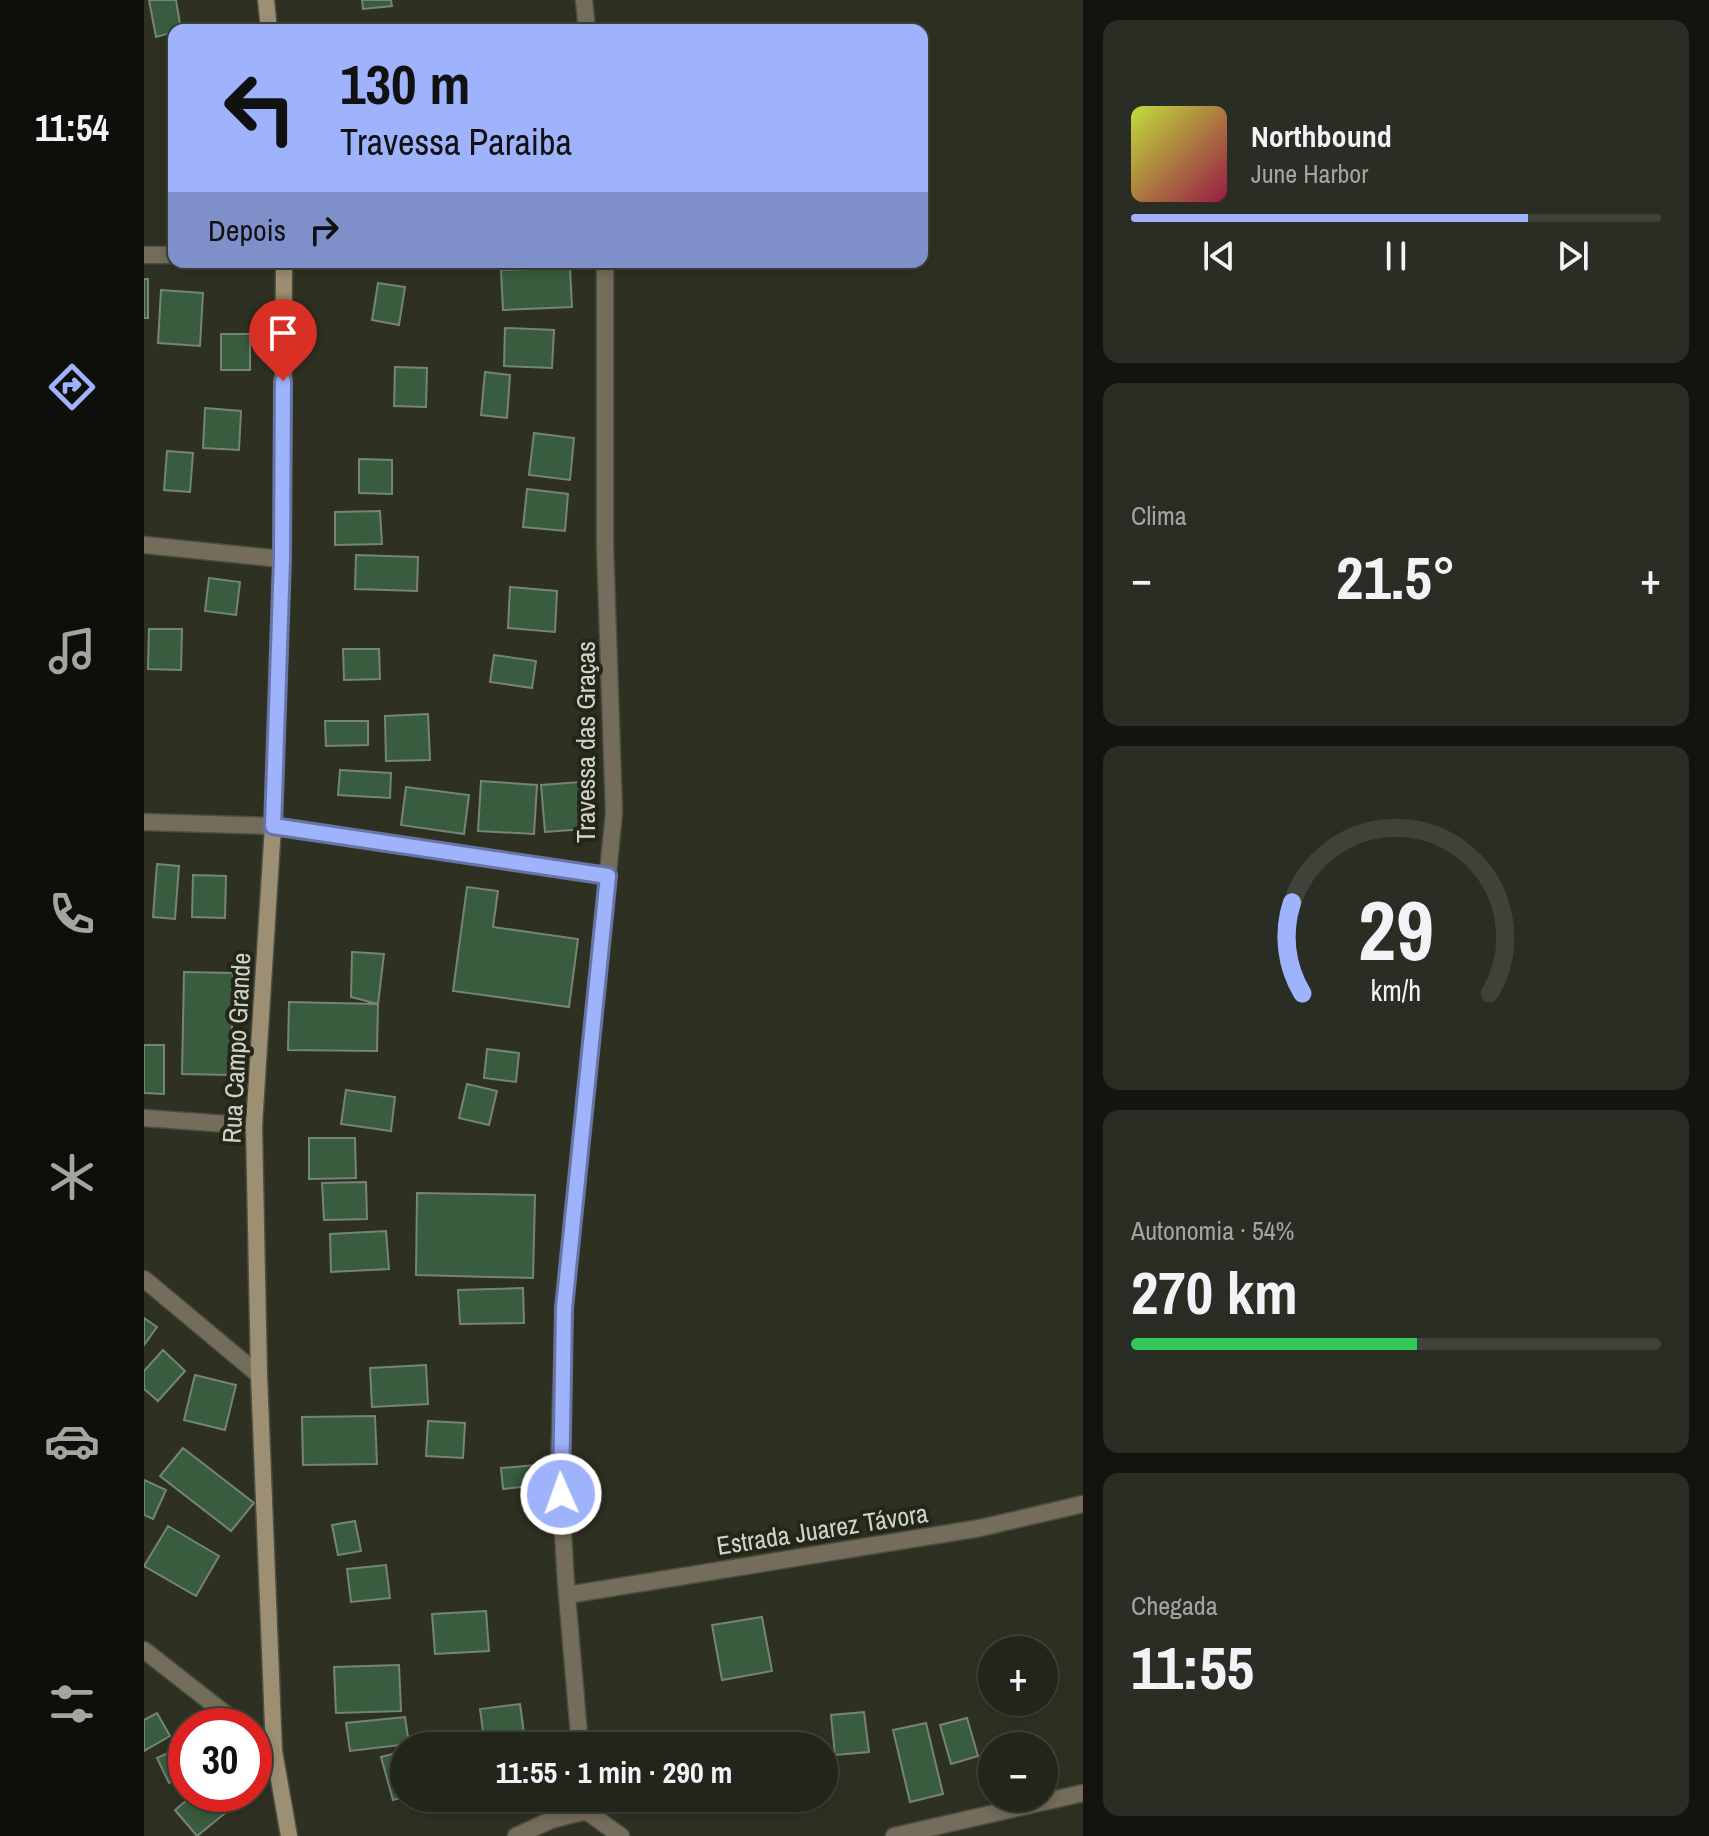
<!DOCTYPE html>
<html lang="pt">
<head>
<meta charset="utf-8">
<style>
	body { margin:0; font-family:"Archivo Narrow",sans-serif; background:#2a2d23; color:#f1f3f6; height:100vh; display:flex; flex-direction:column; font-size:30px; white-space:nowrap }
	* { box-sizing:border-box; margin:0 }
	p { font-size:26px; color:#a2a5a2 }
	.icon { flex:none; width:44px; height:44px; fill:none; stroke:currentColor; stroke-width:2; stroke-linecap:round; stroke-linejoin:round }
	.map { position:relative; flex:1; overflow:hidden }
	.details { display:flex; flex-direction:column; gap:20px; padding:20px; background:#13140e; width:626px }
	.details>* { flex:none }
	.guide { position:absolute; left:24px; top:24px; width:760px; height:244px; border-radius:16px; box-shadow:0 4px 12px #0003,0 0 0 2px #3f4239; background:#9fb3fd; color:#111; overflow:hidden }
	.buttons { position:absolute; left:834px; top:1636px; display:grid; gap:16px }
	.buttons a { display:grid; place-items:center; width:80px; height:80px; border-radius:50%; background:#22251a; box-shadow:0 4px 12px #0003,0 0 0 2px #3f4239; font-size:40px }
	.speed { position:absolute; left:24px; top:1708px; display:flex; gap:16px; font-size:40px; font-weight:700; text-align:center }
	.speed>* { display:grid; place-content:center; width:104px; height:104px; border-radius:50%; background:#22251a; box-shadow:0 4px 12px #0003,0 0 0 2px #3f4239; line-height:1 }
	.speed .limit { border:12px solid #d22; background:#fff; color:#111 }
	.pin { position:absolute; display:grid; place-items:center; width:68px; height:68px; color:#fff; margin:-82px -34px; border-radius:50% 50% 50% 0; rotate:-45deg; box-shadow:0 0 8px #0007 }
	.pin .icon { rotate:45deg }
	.me { position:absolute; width:88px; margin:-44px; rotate:358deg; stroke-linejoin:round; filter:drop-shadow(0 0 6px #0008) }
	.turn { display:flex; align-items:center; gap:28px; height:168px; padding:0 40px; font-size:36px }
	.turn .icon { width:104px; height:104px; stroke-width:2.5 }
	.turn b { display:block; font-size:56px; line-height:68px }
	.then { display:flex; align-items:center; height:76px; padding:0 40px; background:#0003; gap:16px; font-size:30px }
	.big { font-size:60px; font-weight:700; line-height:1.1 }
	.details .widget { flex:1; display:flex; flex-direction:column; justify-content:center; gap:12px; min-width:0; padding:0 28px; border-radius:16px; background:#2a2d23 }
	.details .dial { align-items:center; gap:0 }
	.dial svg { height:208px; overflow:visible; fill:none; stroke:#3f4239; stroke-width:7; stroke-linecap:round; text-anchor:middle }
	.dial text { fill:#f1f3f6; stroke:none }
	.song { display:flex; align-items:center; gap:24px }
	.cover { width:96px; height:96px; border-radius:12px; background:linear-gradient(135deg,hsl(70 70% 55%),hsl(340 70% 35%)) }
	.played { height:8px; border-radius:4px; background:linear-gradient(90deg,#9fb3fd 75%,#3f4239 75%) }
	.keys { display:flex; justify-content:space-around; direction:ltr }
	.heat { display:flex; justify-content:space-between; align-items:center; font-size:44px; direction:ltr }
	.charge { height:12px; border-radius:6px; background:linear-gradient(90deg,#34c759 54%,#3f4239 0) }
	.trip { position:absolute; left:246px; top:1732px; width:448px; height:80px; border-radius:40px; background:#22251a; box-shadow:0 4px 12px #0003,0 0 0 2px #3f4239; font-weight:700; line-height:80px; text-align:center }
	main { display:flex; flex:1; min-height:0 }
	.menu { display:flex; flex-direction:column; width:144px; justify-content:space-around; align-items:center; background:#0e0f0a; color:#a2a5a2 }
	.menu .icon { width:56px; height:56px }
	.menu .on { color:#9fb3fd }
	.menu b { font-size:36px; color:#f1f3f6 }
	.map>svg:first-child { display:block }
	.building { fill:#395c3e; stroke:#768477; stroke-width:2 }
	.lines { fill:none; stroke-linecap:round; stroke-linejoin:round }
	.street-casing { stroke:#4b4e40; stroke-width:19 }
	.secondary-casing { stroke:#4b4e40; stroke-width:19 }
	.street { stroke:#756d5b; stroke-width:16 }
	.secondary { stroke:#9c8f73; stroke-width:16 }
	.route-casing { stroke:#6774a4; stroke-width:20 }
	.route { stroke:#9fb3fd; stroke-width:14 }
	.labels { text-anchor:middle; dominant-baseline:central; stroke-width:8; stroke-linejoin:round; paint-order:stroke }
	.street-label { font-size:26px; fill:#d1d3ca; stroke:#242718 }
</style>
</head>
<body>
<main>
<nav class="menu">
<b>11:54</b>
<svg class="icon on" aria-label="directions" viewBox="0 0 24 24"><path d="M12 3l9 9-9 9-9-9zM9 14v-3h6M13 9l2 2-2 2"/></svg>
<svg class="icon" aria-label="music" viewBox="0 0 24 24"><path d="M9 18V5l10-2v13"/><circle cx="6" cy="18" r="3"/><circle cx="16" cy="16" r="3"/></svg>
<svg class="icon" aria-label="phone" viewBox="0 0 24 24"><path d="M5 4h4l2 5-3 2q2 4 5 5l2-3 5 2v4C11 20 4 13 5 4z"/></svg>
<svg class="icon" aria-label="climate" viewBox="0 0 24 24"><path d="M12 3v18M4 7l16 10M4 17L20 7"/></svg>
<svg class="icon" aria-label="car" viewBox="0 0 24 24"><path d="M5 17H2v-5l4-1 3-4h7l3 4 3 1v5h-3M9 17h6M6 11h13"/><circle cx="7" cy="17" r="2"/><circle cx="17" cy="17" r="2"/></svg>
<svg class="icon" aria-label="filters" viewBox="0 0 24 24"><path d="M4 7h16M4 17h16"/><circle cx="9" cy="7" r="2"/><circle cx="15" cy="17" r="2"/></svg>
</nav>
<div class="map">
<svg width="939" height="1836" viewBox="0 0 939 1836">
	<rect width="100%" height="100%" fill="#2e3122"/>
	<path class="building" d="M5,0H32L37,30L12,37Z
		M218,0H247L248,6L219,9Z
		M30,157V187H27L23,158Z
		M426,268L428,307L359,310L357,270Z
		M0,279H4V318H0Z
		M234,283L261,287L255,325L228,320Z
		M17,290L59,293L56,346L14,343Z
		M361,328L410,330L408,368L360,366Z
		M77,334H106V370H77Z
		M251,367L283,368L282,407L250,406Z
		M341,372L366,375L363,418L337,415Z
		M61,408L97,411L95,450L59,448Z
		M390,433L430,438L426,480L385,475Z
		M23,451L49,453L46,492L20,490Z
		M215,459L248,460V494L215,493Z
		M383,489L424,494L421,531L379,527Z
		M236,511L238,544L191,545V512Z
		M212,555L274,557L273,591L211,589Z
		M65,578L96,582L92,615L61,611Z
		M366,587L413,591L411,632L364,628Z
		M5,629H38L37,670L4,669Z
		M199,649H235L236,679L200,680Z
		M350,655L392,661L388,688L346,682Z
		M284,714L286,760L242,761L241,716Z
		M181,721H224V745L182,746Z
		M196,770L247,773L246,798L194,795Z
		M337,781L393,785L390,834L334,831Z
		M437,782L441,829L401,832L397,785Z
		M262,787L325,795L320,834L257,825Z
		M13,864L35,866L31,919L9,917Z
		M49,875L82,876L81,918L48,917Z
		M323,887L354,891L349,927L434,939L425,1007L309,991Z
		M208,952L240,954L234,1004L207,997Z
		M40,972L89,973L87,1075L38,1074Z
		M145,1002L234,1004L233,1051L144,1050Z
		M0,1045H20V1094L0,1093Z
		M343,1049L375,1053L372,1082L340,1078Z
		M323,1084L353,1091L345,1125L315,1118Z
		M202,1090L251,1097L247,1131L197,1124Z
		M165,1138H211L212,1178L165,1179Z
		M222,1182L223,1219L180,1220L178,1183Z
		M273,1193L391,1195L389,1278L272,1275Z
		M242,1231L245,1269L187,1272L186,1234Z
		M379,1288L380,1323L316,1324L314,1290Z
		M0,1318L13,1327L0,1345Z
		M19,1350L41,1371L14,1401L0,1389V1371Z
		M282,1365L284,1404L228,1407L226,1368Z
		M51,1375L92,1385L81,1430L40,1420Z
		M231,1416L233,1464L159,1465L158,1417Z
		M284,1421L321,1423L319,1458L282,1456Z
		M39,1448L110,1503L87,1531L16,1476Z
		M391,1465L393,1485L359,1489L357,1468Z
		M0,1480L22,1490L9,1519L0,1515Z
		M211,1521L217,1551L194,1555L188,1525Z
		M24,1526L75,1556L52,1596L0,1566Z
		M242,1565L246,1598L207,1602L203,1569Z
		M342,1611L345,1651L291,1654L288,1614Z
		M618,1617L628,1671L578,1680L568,1625Z
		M255,1665L257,1711L192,1713L190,1667Z
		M376,1704L381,1741L341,1746L336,1709Z
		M720,1712L725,1752L691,1755L687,1715Z
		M13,1713L26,1736L0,1751V1720Z
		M261,1717L265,1744L206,1751L202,1723Z
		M823,1718L834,1756L807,1764L796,1725Z
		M782,1723L799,1794L766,1802L749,1730Z
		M42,1745V1775L25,1783L13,1758Z
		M260,1751V1797L249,1800L237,1757Z
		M50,1794H88L95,1802L53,1836L31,1810Z"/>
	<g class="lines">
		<g class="street-casing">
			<path id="street" d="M440,0L443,30
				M0,255H30
				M0,545L138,559
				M0,822L129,826L464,876
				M0,1118L110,1126
				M0,1279L115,1375
				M423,1595L836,1528L939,1504
				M0,1650L97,1726
				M110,1736L130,1751
				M436,1746L422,1584L415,1464L420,1308L470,813L461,546V262
				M442,1811L477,1836
				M372,1836L407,1820L442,1811L441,1798
				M750,1836L939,1793"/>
		</g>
		<g class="secondary-casing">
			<path id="secondary" d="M122,0L125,30
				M140,262L138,559L129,826L110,1126L115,1375L130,1751L145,1836"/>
		</g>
		<use href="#street" class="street"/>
		<use href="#secondary" class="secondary"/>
	</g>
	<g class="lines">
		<g class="route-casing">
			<path id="route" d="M139,381L138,559L129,826L464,876L420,1308L417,1494"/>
		</g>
		<use href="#route" class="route"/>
	</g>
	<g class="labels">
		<g class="street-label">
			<text transform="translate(441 742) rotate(-90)">Travessa das Graças</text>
			<text transform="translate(92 1048) rotate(-87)">Rua Campo Grande</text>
			<text transform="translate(678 1529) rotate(-9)">Estrada Juarez Távora</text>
		</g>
	</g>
</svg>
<div class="buttons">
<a>+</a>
<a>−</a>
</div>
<div class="speed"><div class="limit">30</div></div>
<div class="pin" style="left:139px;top:381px;background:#d93025"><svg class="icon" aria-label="arrive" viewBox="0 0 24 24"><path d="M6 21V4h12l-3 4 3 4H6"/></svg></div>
<svg class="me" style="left:417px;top:1494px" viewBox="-20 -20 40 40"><circle r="17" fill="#9fb3fd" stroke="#fff" stroke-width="3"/><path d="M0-11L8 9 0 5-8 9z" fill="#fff"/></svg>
<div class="trip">11:55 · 1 min · 290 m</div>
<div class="guide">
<div class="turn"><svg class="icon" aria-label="left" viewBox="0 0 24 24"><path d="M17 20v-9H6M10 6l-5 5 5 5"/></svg><div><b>130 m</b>Travessa Paraiba</div></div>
<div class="then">Depois<svg class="icon" aria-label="right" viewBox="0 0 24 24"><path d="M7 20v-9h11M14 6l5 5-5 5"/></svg></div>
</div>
</div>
<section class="details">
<div class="widget">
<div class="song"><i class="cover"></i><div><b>Northbound</b><p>June Harbor</p></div></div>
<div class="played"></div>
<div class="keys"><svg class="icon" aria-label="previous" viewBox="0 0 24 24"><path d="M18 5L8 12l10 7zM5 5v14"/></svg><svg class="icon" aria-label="pause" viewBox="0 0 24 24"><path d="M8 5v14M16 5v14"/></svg><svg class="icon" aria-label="next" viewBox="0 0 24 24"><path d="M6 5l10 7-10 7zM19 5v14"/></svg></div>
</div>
<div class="widget"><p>Clima</p>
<div class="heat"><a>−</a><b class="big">21.5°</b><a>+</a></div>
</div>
<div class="widget dial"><svg viewBox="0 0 100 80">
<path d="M14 69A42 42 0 1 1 86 69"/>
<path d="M14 69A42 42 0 0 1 10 34" stroke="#9fb3fd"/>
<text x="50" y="56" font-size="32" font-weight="700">29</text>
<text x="50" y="72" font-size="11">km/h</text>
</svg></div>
<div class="widget"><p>Autonomia · 54%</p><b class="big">270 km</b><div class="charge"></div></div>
<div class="widget"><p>Chegada</p><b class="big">11:55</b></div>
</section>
</main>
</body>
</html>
